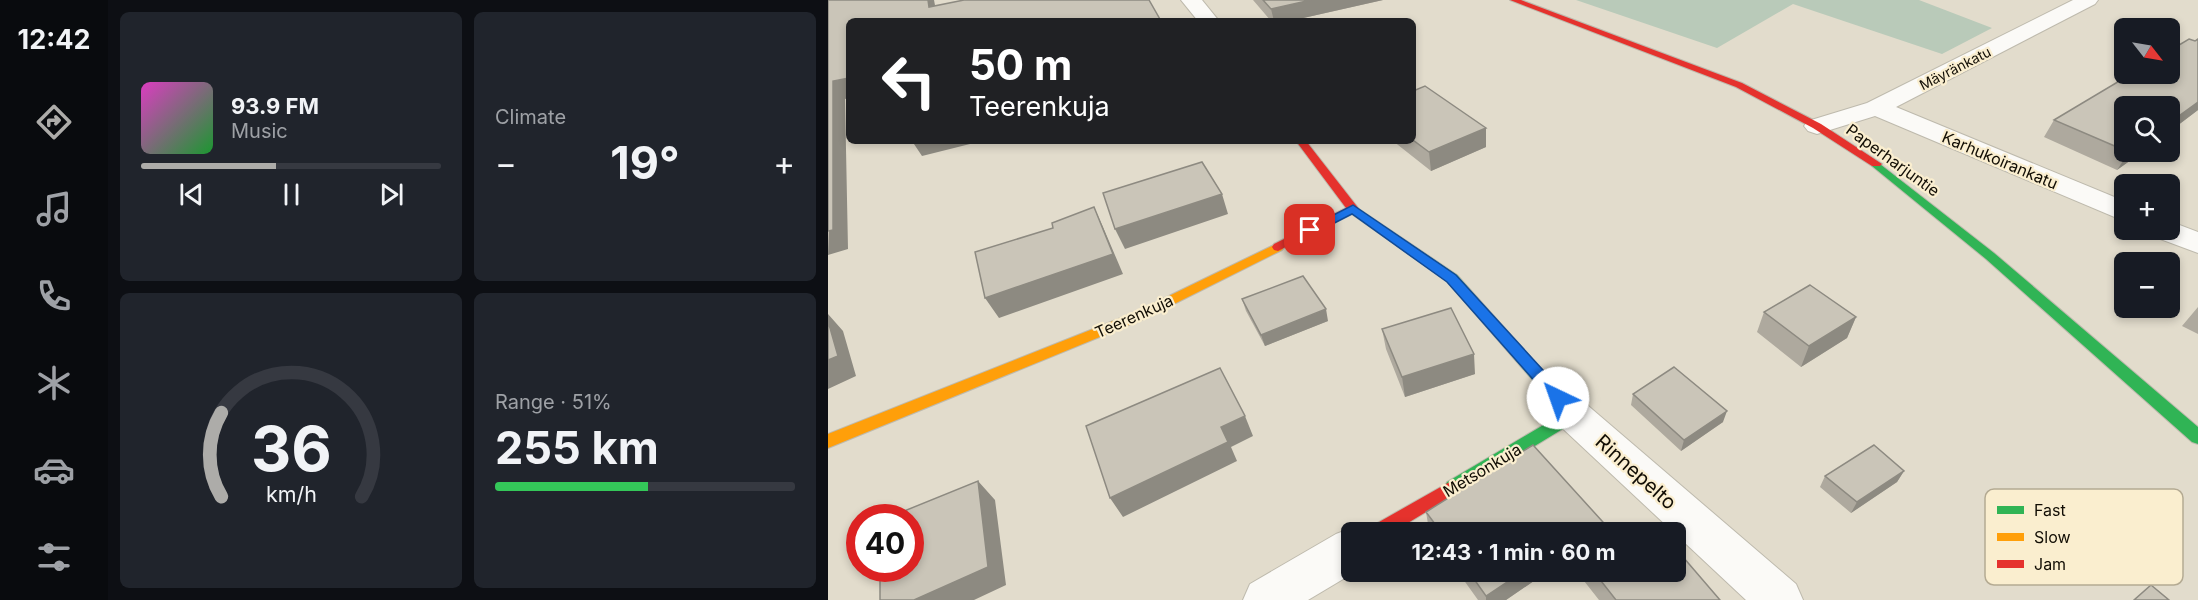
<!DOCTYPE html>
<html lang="en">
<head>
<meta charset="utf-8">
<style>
	body { margin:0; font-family:Inter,sans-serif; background:#20242c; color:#f1f3f6; height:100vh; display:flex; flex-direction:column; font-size:22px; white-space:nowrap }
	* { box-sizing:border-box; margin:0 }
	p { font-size:20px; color:#9ea1a6 }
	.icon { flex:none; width:33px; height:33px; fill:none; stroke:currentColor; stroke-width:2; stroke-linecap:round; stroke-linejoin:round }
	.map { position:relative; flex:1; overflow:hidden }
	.side { display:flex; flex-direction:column; gap:12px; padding:12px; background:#0d0f14; width:720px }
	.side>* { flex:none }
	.banner { position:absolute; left:18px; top:18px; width:570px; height:126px; border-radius:9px; box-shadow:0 3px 9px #0003; background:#202124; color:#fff; overflow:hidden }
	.needle { width:39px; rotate:121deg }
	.tools { position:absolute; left:1286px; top:18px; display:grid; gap:12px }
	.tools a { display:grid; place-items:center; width:66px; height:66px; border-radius:9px; background:#171b24; box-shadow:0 3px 9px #0003; font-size:30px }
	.speed { position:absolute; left:18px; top:504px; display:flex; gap:12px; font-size:30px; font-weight:700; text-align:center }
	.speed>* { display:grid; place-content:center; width:78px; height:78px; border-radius:50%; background:#171b24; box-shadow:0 3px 9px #0003; line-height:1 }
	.speed .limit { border:9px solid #d22; background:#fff; color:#111 }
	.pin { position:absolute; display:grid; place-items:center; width:51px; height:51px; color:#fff; margin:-26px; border-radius:12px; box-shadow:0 3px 9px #0006 }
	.me { position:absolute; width:66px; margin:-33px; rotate:318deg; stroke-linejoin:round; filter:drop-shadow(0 0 4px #0008) }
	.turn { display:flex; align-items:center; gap:21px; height:126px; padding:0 24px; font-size:27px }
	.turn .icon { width:78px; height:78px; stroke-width:2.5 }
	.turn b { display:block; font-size:42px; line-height:51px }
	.big { font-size:45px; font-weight:700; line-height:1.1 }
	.side .widget { flex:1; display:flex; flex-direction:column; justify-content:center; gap:9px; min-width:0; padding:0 21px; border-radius:9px; background:#20242c }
	.side .dial { align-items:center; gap:0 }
	.dial svg { height:156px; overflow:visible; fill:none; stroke:#363941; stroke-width:7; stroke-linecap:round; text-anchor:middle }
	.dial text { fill:#f1f3f6; stroke:none }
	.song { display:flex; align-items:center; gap:18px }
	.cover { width:72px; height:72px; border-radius:9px; background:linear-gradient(135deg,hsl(310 70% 55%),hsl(130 70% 35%)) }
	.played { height:6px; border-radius:3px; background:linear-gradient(90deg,#adaca9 45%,#363941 45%) }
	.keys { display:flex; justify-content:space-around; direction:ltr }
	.heat { display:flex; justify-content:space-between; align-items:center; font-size:33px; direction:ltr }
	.charge { height:9px; border-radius:4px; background:linear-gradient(90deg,#34c759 51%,#363941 0) }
	.side .tiles { flex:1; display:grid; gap:12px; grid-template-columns:repeat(2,1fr) }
	.trip { position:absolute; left:513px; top:522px; width:345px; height:60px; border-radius:9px; background:#171b24; box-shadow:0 3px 9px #0003; font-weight:700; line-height:60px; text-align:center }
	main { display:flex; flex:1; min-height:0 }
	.menu { display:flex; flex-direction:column; width:108px; justify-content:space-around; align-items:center; background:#090b0e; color:#9ea1a6 }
	.menu .icon { width:42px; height:42px }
	.menu .current { color:#adaca9 }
	.menu b { font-size:27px; color:#f1f3f6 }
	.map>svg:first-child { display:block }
	.forest { fill:#b9cab9 }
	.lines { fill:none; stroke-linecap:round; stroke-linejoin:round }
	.street-casing { stroke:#bebaad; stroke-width:2 }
	.fast-casing { stroke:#bebaad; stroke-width:2 }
	.slow-casing { stroke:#bebaad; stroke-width:2 }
	.jam-casing { stroke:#bebaad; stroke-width:2 }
	.street { fill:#fbfaf7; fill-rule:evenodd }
	.fast { fill:#30b455; fill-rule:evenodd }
	.slow { fill:#ff9f0a; fill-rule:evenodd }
	.jam { fill:#e5322d; fill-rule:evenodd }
	.wall { fill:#aea99e }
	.shaded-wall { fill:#8d8a81 }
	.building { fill:#cac5b8; stroke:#8d8a81; stroke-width:1.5 }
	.route { fill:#1a73e8; stroke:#114b97; stroke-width:1.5 }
	.labels { text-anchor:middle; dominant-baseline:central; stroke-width:4.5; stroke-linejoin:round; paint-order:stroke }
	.far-street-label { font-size:14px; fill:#110d04; stroke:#faeecf }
	.street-label { font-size:16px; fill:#110d04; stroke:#faeecf }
	.near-street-label { font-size:20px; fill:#110d04; stroke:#faeecf }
	.key { fill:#faeecf; stroke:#b4aa92; stroke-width:1.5 }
	.key-label { font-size:16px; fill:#110d04 }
</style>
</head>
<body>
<main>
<nav class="menu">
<b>12:42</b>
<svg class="icon current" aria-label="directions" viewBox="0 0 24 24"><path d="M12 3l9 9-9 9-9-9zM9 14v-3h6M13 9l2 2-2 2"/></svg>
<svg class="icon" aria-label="music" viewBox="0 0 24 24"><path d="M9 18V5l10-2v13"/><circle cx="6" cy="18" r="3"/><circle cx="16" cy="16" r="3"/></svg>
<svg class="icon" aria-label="phone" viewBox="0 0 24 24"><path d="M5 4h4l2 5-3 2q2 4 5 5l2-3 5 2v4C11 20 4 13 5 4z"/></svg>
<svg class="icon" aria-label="climate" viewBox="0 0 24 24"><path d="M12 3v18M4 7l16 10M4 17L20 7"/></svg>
<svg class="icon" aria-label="car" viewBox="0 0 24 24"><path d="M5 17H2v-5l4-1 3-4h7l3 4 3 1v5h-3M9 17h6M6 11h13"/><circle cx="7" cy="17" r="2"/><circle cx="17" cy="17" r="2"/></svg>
<svg class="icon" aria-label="filters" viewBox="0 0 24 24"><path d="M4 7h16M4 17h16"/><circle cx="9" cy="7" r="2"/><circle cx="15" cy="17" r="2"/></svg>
</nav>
<section class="side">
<div class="tiles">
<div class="widget">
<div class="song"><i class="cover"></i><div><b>93.9 FM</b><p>Music</p></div></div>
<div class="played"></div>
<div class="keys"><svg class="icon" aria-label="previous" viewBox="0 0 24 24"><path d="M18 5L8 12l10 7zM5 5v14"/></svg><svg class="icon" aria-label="pause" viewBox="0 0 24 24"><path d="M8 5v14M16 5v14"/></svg><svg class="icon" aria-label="next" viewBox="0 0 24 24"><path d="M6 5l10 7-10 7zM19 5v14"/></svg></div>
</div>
<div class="widget"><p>Climate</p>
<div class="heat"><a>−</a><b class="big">19°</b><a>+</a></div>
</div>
<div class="widget dial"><svg viewBox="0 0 100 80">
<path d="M14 69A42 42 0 1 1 86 69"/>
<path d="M14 69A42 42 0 0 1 14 26" stroke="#adaca9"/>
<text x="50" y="56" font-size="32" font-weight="700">36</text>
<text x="50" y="72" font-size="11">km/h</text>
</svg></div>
<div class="widget"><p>Range · 51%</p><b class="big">255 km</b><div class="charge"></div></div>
</div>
</section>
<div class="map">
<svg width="1370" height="600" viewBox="0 0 1370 600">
	<rect width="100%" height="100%" fill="#e2dccc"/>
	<path class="forest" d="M748,0H1091L1164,28L1114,54L965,4L889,48Z"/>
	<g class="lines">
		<g class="street-casing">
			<path id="street" d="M353,0H374L391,21H370Z
				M1245,0H1270L1267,4L1068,107L1296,201V221L1047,116L989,134L980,131L976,126L980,121L1039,103Z
				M1341,221L1370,232V253L1327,237L1323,230H1341Z
				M745,400L758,404L968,584L975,600H918L732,426L726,415L732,404Z
				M524,528L534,532H524V572H527L480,600H415L422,584L508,534Z"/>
		</g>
		<g class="fast-casing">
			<path id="fast" d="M1048,161L1166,253L1370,427V444L1364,442L1158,259L1044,166V162Z
				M525,205L629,275L751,411L753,415L751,419L631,492L625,494L619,492L617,487L619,482L734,414L619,281L521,212L519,209L521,206Z"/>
		</g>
		<g class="slow-casing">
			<path id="slow" d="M450,243L454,244L456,247L454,250L318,318L0,448V434L308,312Z"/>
		</g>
		<g class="jam-casing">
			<path id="jam" d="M682,0H693L914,83L993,124L1054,164L1052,166H1044L985,128L908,87Z
				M468,141H478L531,209L450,251L446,250L444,247L446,244L518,208Z
				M625,480L631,482L633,487L631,492L565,532H541L544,526Z"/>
		</g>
		<use href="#street" class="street"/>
		<use href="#fast" class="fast"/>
		<use href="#slow" class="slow"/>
		<use href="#jam" class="jam"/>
	</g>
	<path class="wall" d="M425,0H555L462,21H443Z
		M1370,39V110L1341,132L1296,106V152H1314L1289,170L1216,137L1226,120Z
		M585,91L658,147L603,171L565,141H585Z
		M414,299L500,321L437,346L418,311Z
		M1370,307V334L1354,326Z
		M936,312L1028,317L1019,338L973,367L929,332Z
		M554,329L647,374L577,397L558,349Z
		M805,394L895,422L853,451L803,405Z
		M1076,471L1069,482L1023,513L992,487L997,476Z
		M598,512L784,532H602L601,530Z
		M630,572H719L678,600H650Z
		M749,572H848L892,600H771Z"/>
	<path class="shaded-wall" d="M100,0H106L110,21L101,7Z
		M483,0H555L462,21H446L443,9Z
		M21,78V98L17,99L20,249L0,255L5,81Z
		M1370,102V110L1341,132V123Z
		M658,128V147L603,171L601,152Z
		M84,141H154L94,156Z
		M1301,152H1314L1289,170Z
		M394,194L400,214L297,249L287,229Z
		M266,207L275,227L295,274L171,318L157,298Z
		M498,309L500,321L437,346L433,335Z
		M0,314L15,331L28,376L0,389Z
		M1028,317L1019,338L973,367L981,346Z
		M646,354L647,374L577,397L574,377Z
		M899,411L895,422L853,451L856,440Z
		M417,416L425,436L403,447L409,461L295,517L282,498L393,427Z
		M1076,471L1069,482L1023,513L1029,502Z
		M150,481L167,500L178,585L146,600H86Z
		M694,572H719L678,600H658V596Z"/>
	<path class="building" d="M0,0H100L101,7L136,0H321L333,21H21V78L5,81V230L0,231Z
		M435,0H483L443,9Z
		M1361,39L1367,41L1370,39V102L1341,123V106H1296V150L1226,120L1303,74H1341V51Z
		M597,86L658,128L601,152L585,140V91Z
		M374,162L394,194L287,229L275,193Z
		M266,207L285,254L157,298L147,252L225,228L224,223Z
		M475,276L498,309L433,335L414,299Z
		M982,285L1028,317L981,346L936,312Z
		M623,308L646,354L574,377L554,329Z
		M0,321L10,356L0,360Z
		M846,367L899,411L856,440L805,394Z
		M392,368L417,416L393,427L400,442L282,498L258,426Z
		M705,445L784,532H613L598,512Z
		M1046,445L1076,471L1029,502L997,476Z
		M150,481L160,567L86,600H52V568H82V518H59Z
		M849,550L892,600H788L766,572H848V551Z
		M641,572H694L658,596Z
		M1323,585L1341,600H1306Z"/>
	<path class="route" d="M525,205L628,275L736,393L738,398L736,402H725L619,282L524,214L487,233H478L476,230Z"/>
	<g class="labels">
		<g class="far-street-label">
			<text transform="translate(1127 68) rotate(-27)">Mäyränkatu</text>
		</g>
		<g class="street-label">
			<text transform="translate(1065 160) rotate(36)">Paperharjuntie</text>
			<text transform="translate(1172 160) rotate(23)">Karhukoirankatu</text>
			<text transform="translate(306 316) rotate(-24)">Teerenkuja</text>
			<text transform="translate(654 470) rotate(-31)">Metsonkuja</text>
		</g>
		<g class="near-street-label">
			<text transform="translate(808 472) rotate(42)">Rinnepelto</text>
		</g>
	</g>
	<rect x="1157" y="489" width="198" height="96" rx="9" class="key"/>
	<rect x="1169" y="506" width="27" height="8" fill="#30b455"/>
	<rect x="1169" y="533" width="27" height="8" fill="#ff9f0a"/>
	<rect x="1169" y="560" width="27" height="8" fill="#e5322d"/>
	<g class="key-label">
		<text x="1206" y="516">Fast</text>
		<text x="1206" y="543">Slow</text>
		<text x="1206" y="570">Jam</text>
	</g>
</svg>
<div class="tools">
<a><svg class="needle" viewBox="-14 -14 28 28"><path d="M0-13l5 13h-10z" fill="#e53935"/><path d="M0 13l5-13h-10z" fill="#9ea1a6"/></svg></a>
<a><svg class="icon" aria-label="search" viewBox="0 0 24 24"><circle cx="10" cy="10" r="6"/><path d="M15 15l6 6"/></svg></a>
<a>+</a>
<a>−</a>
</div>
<div class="speed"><div class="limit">40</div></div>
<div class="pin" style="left:482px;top:230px;background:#d93025"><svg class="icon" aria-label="arrive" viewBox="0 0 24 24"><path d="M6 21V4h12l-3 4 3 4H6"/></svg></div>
<svg class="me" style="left:730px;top:398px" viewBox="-20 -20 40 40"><circle r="19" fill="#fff"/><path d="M0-13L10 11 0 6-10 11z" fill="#1a73e8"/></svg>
<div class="trip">12:43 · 1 min · 60 m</div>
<div class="banner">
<div class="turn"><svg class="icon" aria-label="left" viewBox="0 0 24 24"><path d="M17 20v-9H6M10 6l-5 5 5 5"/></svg><div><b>50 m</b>Teerenkuja</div></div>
</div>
</div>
</main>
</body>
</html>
